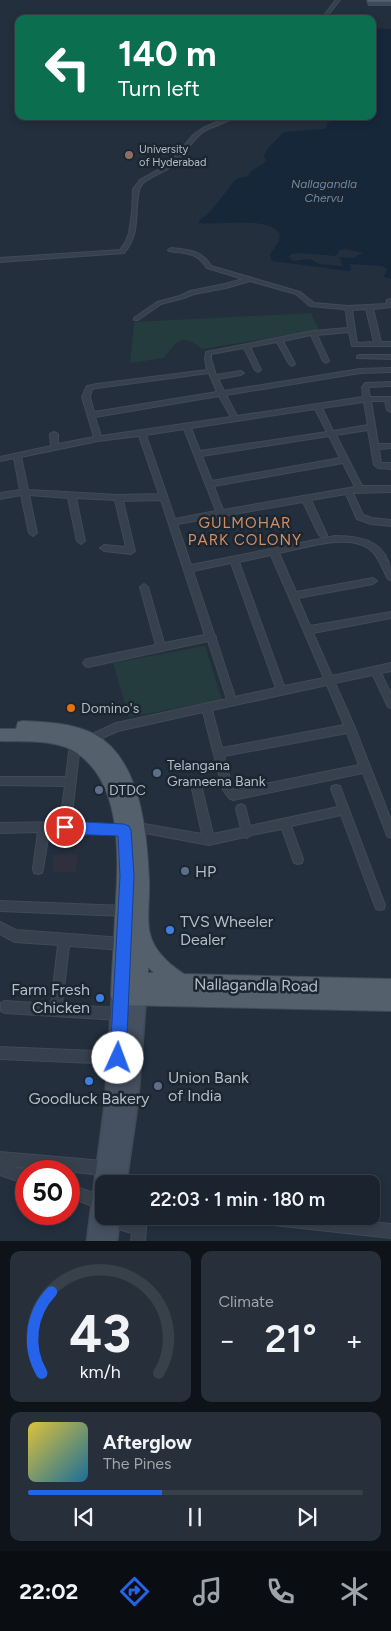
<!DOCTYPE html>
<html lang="en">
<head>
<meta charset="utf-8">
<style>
	body { margin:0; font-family:Figtree,sans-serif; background:#272f3a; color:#f1f3f6; height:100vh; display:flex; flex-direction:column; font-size:19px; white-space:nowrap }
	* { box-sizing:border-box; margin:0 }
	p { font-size:16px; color:#9fa4aa }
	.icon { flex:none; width:28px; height:28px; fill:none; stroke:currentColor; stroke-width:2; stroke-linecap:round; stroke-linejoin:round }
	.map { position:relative; height:1241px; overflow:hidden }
	.side { display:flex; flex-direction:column; gap:10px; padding:10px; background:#0e1319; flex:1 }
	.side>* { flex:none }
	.banner { position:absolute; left:15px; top:15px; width:361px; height:105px; border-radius:10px; box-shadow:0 2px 8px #0003,0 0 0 1px #38404a; background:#0b6e4f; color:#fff; overflow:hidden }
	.speed { position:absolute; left:15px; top:1160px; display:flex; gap:10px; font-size:25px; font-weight:700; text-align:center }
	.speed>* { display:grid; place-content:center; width:65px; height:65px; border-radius:50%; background:#1a232e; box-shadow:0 2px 8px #0003,0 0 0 1px #38404a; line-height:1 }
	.speed .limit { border:8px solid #d22; background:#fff; color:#111 }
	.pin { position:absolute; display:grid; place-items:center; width:42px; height:42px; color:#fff; margin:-21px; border:2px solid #fff; border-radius:50%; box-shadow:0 1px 5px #0007 }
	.me { position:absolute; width:55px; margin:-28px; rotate:2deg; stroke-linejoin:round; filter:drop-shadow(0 0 4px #0008) }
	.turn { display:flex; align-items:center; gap:18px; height:105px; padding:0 20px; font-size:22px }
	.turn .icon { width:65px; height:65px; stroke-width:2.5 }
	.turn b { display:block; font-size:35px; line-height:42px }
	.big { font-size:38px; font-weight:600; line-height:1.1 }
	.side .widget { flex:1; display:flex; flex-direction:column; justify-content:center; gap:8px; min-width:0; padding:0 18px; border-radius:10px; background:#272f3a }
	.side .dial { align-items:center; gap:0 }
	.dial svg { height:130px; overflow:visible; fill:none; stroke:#38404a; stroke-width:7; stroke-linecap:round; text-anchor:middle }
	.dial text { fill:#f1f3f6; stroke:none }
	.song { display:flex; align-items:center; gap:15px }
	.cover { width:60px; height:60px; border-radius:8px; background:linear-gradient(135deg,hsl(50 70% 55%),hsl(200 70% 35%)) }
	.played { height:5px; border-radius:2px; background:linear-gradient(90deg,#2563eb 40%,#38404a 40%) }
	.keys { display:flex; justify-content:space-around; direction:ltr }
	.heat { display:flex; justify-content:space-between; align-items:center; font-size:28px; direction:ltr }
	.side .tiles { flex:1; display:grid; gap:10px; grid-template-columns:1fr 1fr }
	.widget:last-child { grid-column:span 2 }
	.trip { position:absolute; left:95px; top:1175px; width:285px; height:50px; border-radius:10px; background:#1a232e; box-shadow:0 2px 8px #0003,0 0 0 1px #38404a; font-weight:600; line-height:50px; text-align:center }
	.tab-bar { display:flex; height:80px; justify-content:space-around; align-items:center; background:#0a0e12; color:#9fa4aa }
	.tab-bar .icon { width:35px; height:35px }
	.tab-bar .selected { color:#2563eb }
	.tab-bar b { font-size:22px; color:#f1f3f6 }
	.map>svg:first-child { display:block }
	.medical { fill:#302f3e }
	.green { fill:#253c3e }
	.water { fill:#16273a; fill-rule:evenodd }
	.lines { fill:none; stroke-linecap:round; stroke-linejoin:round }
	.minor-casing { stroke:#404a56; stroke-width:2 }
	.secondary-casing { stroke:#404a56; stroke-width:3 }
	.primary-casing { stroke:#404a56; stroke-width:2 }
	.minor { fill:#37414d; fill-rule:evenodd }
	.secondary { fill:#455060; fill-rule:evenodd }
	.primary { fill:#55606d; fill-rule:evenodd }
	.wall { fill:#3e4b5b }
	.building { fill:#4a5867; stroke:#5a6776 }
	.route { fill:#2563eb; stroke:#184099 }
	.education-dot { fill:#8d6e63; stroke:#1c2631; stroke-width:2 }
	.food-dot { fill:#e8710a; stroke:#1c2631; stroke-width:2 }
	.service-dot { fill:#5c6f8a; stroke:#1c2631; stroke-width:2 }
	.shop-dot { fill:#3f7fe0; stroke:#1c2631; stroke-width:2 }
	.labels { text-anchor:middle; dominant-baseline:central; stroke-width:5; stroke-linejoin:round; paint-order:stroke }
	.far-poi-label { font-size:11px; fill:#b2bcc8; stroke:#1c2631; text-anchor:start }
	.far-water-label { font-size:12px; font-style:italic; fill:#6b88a7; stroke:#1c2631 }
	.poi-label { font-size:14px; fill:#b2bcc8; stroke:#1c2631; text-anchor:start }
	.neighbourhood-label { font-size:15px; letter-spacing:1px; fill:#d58e60; stroke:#1c2631 }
	.near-poi-label { font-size:16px; fill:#b2bcc8; stroke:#1c2631; text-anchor:start }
	.near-street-label { font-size:16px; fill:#b2bcc8; stroke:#1c2631 }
</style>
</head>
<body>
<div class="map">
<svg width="391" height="1241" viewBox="0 0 391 1241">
	<rect width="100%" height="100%" fill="#232f3d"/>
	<path class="medical" d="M78,854L76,872H53V855Z"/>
	<path class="green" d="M311,313L319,330L202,349C183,333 176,341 164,358L130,363L134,322Z
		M205,646L222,700L129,717L113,663Z"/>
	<path class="water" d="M373,28L391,29V279L384,277L387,269L382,266L350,264L351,270L349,271L272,261L270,255L279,241L280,234C268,215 219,226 199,223V221L210,212L236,179L248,176C251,168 260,168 266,161L264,156L269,147L284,132L323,129L327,127V123C342,117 356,116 372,116L373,109L375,106L372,103ZM346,249L363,253L353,258L339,257L343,265L341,266L319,264L310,259L293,261L289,257L291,254L301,253L336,256L340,250Z"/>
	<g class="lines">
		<g class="minor-casing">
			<path id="minor" d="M336,0H340L325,19H321Z
				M231,116H238C228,122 217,125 206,130C191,139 185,156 172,166C163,174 141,178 139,191C134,212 141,234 124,253L0,262V258L120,250L126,241L129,233L132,213L133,189L140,180L169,164L193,135L203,128Z
				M171,248C188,250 202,250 211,266L300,292L314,303L348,306L386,304L387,300L391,299V307L373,309L381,342H391V346H352L349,332L317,335L329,361L326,363L323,361L311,335L283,341L295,364L292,366L289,364L277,342L250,347L261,370L258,372L255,370L244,348L211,354V359L216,375L241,371L244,373L241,375L218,379L224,391L360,369L391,368V372L360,373L226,395L237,416L363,397L362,387L365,383L391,382V386L368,387L370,397H391V412L387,410L385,401H371L378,444H391V448L379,449L381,463H391V469L378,468L374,465L368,430L336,435L362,486H391V492L353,493L363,515L372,518L391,520V526L371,524L357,519L346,494L311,500L327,535L323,538L319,535L303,502L177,524L191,565L335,536C367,536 391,544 391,580L388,579C383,570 380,560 373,552C353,531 304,548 279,553L296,592L373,578L377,581L373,584L298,598L310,626L391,612V618L313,633L332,676L391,663V671L381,673L391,694V708L388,707L373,675L335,683L355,728L391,820V838L387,836L386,833L363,773L233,800L229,798L223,790L203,712L118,731L91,743L88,742L86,739L88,736L116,723L227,699L208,641L88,667L85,666L83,663L85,660L88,659L156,645L140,587L144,584L148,587L164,643L205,635L161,500L123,501L135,551L131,554L104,551L100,548L104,545L126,547L115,500L76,498L85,541L81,544L77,541L68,498L29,495L37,533L33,536L29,533L21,495L0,499V493L20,490L14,458L0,461V457L51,446L50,434L54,432L58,434V444L94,437L82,397L87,386L97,384L207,370L205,359L206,352L313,331L348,328L346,311L343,309L310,306L296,294L250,281L226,288L194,294L184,298L161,304L138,320H134V318L157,302L180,296L190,291L225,284L243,279L207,268C196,251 186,254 169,251L168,250ZM366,309L374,342L357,343L352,310ZM209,373L217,392L94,412L90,397L92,389L97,388ZM219,396L231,417L101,436L95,417ZM364,402L368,425L333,431L322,408ZM315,409L327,432L200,451L191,428ZM184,429L216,511L175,519L146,435ZM139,436L159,494L118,495L28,490L21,457L98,441ZM329,436L340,458L212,481L202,456ZM343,463L355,487L223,510L214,486ZM271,555L324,678L284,686L239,562ZM231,563L276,688L235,697L216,639V637L214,634L193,571ZM327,685L344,725L222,748L212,710ZM347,733L359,765L235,790L232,788L224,756Z
				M359,355H391V359L357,358V356Z
				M75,740L78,741L80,744L71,823L124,825L128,827L129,830L128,833L124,835L49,832L43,869L42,873L38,874L34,873L33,869L38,832L0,833V823L60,822L65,786L0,785V777H66L70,744L72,741Z
				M197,785L201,786L202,789L213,834L241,828L236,809L237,806L241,804L245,806L250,826L338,807L331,789L332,786L336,785L340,786L385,905L384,909L380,910L376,909L341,815L291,826L303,859L302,863L298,864L294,863L282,829L251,835L247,838L245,837L209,845L134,831L133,828L134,825L138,823L202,834L192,789L193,786Z
				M0,901L125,906L129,907L131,911L129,915L125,916L0,911Z
				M0,922L16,930L123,938L127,940L129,944L127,948L123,950L69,946L62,1005L119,1008L123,1010L125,1014L123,1018L119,1020L5,1013L1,1011V1003L5,1001L51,1004L58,945L15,942L0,934Z
				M0,1047L118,1052L122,1054L124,1058L122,1062L118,1064L0,1059Z
				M0,1152L104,1161L109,1163L111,1168L109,1173L104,1175L12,1166L28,1171H26V1184L0,1175Z
				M69,1184L104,1197V1207L100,1209L69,1197Z
				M104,1216H120L133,1220V1216H147L145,1241H131L132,1233L104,1225L102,1220Z
				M248,1216H318L391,1224V1238L255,1223L250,1221Z"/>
		</g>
		<g class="secondary-casing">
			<path id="secondary" d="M120,988L126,990L128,996L127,1028L130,996L132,990L138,988L144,990L146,996L138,1101L126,1184H104V1216H120L117,1241H87L105,1103L112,996L114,990Z"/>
		</g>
		<g class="primary-casing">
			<path id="primary" d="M23,721C47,722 72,723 94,734C141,759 147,833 149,881C150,896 146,920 150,934C154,951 170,965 184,974L391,979V1011L120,1005L114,1002L111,996C112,969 114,942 115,916C118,864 126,781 72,750C52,739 22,742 0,741V729H16L18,722ZM148,967L154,973H148Z"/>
		</g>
		<use href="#minor" class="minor"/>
		<use href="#secondary" class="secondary"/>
		<use href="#primary" class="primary"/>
	</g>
	<path class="wall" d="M366,0H391V6H368Z"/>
	<path class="building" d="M368,0H391V1H368Z"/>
	<path class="route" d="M65,821L124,824L129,826L131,830L134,876L126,1058L123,1063L118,1066L112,1063L110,1058L120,876L118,836L65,834L60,832L58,827L60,823Z"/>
	<circle class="education-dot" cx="129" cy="155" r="5"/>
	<circle class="food-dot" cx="71" cy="708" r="5"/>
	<g class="service-dot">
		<circle cx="157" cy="773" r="5"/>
		<circle cx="99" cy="790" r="5"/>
		<circle cx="185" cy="871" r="5"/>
		<circle cx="158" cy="1086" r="5"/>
	</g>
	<g class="shop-dot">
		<circle cx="170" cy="930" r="5"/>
		<circle cx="100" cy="998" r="5"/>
		<circle cx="89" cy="1081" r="5"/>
	</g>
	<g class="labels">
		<g class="far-poi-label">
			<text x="139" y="149">University<tspan x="139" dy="13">of Hyderabad</tspan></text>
		</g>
		<g class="far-water-label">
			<text x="324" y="184">Nallagandla<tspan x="324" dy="14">Chervu</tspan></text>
		</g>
		<g class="poi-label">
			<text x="81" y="708">Domino's</text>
			<text x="167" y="765">Telangana<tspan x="167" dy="16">Grameena Bank</tspan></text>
			<text x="109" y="790">DTDC</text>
		</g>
		<g class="neighbourhood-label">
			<text x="245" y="523">GULMOHAR<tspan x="245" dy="17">PARK COLONY</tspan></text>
		</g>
		<g class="near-poi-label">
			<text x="195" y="871">HP</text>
			<text x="180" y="921">TVS Wheeler<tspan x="180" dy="18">Dealer</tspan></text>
			<text x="90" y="989" text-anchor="end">Farm Fresh<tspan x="90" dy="18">Chicken</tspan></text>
			<text x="168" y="1077">Union Bank<tspan x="168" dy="18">of India</tspan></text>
			<text x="89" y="1098" text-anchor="middle">Goodluck Bakery</text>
		</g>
		<g class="near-street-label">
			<text transform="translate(256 985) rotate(1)">Nallagandla Road</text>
		</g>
	</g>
</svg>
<div class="speed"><div class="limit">50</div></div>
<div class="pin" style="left:65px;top:827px;background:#d93025"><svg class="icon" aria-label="arrive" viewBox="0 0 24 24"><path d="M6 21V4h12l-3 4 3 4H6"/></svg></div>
<svg class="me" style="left:118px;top:1058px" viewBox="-20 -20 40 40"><circle r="19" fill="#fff"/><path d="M0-13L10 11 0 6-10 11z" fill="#2563eb"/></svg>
<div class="trip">22:03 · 1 min · 180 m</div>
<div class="banner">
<div class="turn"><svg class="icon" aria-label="left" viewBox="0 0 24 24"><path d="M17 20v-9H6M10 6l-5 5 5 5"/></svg><div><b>140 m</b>Turn left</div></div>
</div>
</div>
<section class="side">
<div class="tiles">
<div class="widget dial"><svg viewBox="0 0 100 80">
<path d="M14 69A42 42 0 1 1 86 69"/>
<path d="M14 69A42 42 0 0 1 20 19" stroke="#2563eb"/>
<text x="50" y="56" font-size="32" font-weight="700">43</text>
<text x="50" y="72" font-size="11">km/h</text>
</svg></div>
<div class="widget"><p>Climate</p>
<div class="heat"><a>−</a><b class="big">21°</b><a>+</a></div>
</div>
<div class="widget">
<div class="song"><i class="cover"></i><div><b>Afterglow</b><p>The Pines</p></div></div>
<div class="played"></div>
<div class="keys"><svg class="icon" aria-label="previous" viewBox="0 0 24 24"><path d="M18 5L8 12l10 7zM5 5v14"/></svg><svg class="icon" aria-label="pause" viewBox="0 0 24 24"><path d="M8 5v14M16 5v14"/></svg><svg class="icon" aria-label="next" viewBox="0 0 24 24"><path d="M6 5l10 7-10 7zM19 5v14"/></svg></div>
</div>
</div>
</section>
<nav class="tab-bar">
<b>22:02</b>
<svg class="icon selected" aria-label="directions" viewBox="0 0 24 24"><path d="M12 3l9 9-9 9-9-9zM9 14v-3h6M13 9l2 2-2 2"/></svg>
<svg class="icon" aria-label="music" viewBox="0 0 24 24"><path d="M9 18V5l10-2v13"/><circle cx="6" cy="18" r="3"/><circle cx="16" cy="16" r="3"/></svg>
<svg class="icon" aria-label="phone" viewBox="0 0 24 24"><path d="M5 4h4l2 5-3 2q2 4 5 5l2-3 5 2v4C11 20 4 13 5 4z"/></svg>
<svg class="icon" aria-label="climate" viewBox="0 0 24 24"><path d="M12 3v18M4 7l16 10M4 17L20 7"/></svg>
</nav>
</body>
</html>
